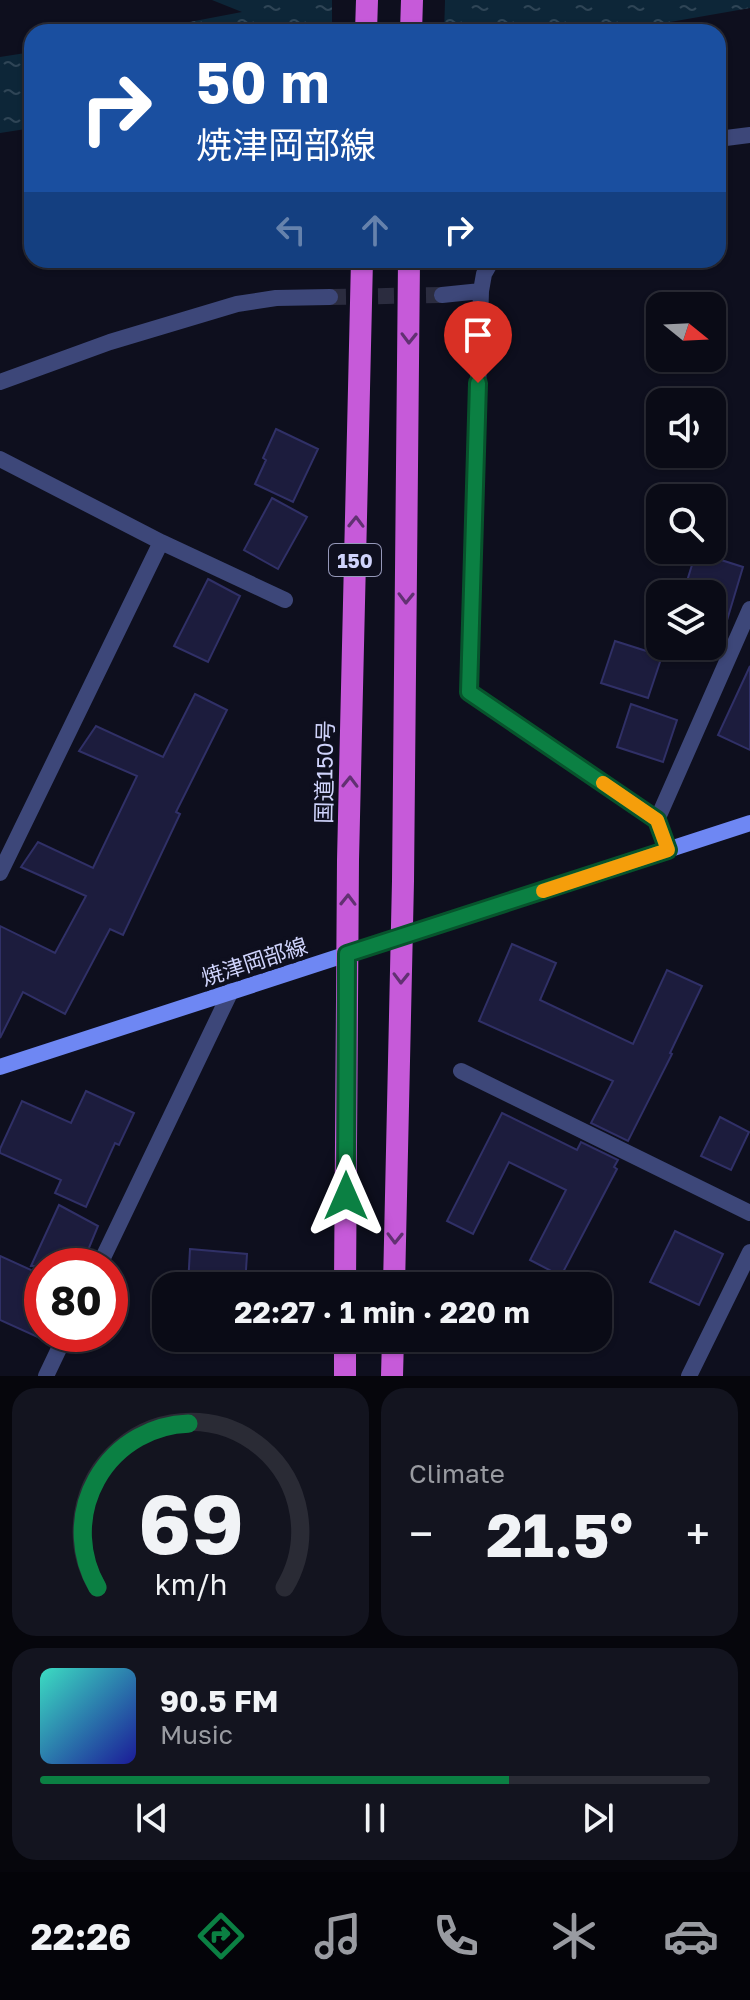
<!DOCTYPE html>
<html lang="en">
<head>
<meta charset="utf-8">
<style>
	body { margin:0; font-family:"Golos Text","Noto Sans JP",sans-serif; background:#13141f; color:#f1f3f6; height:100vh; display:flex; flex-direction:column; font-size:30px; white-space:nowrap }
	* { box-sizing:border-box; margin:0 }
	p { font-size:26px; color:#999ba1 }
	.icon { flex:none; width:44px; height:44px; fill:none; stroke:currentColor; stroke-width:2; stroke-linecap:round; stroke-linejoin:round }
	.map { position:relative; height:1376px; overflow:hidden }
	.side { display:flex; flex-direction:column; gap:12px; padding:12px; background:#06060c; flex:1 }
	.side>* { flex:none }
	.banner { position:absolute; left:24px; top:24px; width:702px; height:244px; border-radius:24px; box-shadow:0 2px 6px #0004,0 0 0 2px #2a2b35; background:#1a4fa0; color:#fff; overflow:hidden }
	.needle { width:52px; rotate:108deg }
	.fabs { position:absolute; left:646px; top:292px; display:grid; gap:16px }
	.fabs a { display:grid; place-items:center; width:80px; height:80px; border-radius:16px; background:#0a0b16; box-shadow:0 2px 6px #0004,0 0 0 2px #2a2b35; font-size:40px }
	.speed { position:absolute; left:24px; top:1248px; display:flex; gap:16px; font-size:40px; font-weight:700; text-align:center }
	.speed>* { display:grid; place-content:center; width:104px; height:104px; border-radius:50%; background:#0a0b16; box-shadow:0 2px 6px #0004,0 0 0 2px #2a2b35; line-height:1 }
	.speed .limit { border:12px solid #d22; background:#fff; color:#111 }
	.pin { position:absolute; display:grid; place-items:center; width:68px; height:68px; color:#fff; margin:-82px -34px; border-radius:50% 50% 50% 0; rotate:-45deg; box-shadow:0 0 8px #0007 }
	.pin .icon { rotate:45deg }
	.me { position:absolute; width:88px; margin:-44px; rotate:0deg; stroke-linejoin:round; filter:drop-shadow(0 0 6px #0008) }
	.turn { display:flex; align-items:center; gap:28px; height:168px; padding:0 40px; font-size:36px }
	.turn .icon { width:104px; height:104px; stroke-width:2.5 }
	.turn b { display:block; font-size:56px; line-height:68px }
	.lanes { display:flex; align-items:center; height:76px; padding:0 40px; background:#0003; justify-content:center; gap:40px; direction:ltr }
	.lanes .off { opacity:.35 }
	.big { font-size:60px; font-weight:700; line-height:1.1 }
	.side .tile { flex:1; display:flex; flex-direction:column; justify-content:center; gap:12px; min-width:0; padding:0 28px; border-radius:24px; background:#13141f }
	.side .dial { align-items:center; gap:0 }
	.dial svg { height:208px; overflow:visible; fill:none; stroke:#2a2b35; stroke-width:7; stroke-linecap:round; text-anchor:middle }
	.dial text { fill:#f1f3f6; stroke:none }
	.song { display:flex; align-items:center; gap:24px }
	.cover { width:96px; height:96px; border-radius:12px; background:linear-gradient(135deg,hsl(170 70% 55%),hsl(240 70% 35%)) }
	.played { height:8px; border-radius:4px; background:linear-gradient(90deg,#0b8043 70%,#2a2b35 70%) }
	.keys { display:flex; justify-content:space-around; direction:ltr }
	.heat { display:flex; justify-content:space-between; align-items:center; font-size:44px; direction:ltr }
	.side .tiles { flex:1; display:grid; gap:12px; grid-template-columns:1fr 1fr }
	.tile:last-child { grid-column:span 2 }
	.trip { position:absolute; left:152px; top:1272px; width:460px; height:80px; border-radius:24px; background:#0a0b16; box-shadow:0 2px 6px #0004,0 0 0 2px #2a2b35; font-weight:700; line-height:80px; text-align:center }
	.menu { display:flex; height:128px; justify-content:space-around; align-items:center; background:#040409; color:#999ba1 }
	.menu .icon { width:56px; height:56px }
	.menu .selected { color:#0b8043 }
	.menu b { font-size:36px; color:#f1f3f6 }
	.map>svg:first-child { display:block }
	.water { fill:url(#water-ripples) }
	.pier { fill:#0e0f1e }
	.building { fill:#1c1c3d; stroke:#303067; stroke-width:2 }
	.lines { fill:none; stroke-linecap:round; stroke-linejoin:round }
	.minor-tunnel { stroke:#2b2c3f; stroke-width:16; stroke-dasharray:16 8; stroke-linecap:butt }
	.minor { stroke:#3d4779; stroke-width:16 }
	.secondary { stroke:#6e87f3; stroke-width:16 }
	.trunk { stroke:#c65ad9; stroke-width:22 }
	.oneway { stroke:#613172 }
	.route-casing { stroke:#07532c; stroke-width:20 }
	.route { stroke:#0b8043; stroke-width:14 }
	.slow { stroke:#f59e0b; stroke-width:14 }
	.labels { text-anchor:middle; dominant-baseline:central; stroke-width:8; stroke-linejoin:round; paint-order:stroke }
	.shield { fill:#0e0f1e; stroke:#9598b9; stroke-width:2 }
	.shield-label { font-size:20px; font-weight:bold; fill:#cfd3fb }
	.street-label { font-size:22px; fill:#cfd3fb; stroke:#0e0f1e }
</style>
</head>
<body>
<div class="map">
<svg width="750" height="1376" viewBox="0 0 750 1376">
	<defs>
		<pattern id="water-ripples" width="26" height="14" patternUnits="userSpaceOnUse" patternTransform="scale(2)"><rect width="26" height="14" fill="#0d2638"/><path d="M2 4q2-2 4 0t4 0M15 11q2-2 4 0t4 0" fill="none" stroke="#2f4556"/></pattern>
	</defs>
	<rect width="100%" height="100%" fill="#0e0f1e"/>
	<path class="water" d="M212,0H750V8L613,32H137L242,12Z
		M32,52V128L0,133V57Z"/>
	<path class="pier" d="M332,0H445L444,32H332Z"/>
	<path class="building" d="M276,429L318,449L293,502L255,484L266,460L263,458Z
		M272,498L307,517L278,569L244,550Z
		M696,552L743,567L719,647L712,646V594H683Z
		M208,579L240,596L208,662L174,646Z
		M615,641L662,656L648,698L601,683Z
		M750,666V750L718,735Z
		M195,694L227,710L176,812L180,814L123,935L110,929L65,1014L23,992L0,1038V926L55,953L86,896L21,867L38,842L93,868L137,776L79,751L96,726L163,757Z
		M631,704L677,720L663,762L617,747Z
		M512,944L556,963L540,1000L633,1044L667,970L702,986L670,1053L672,1054L628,1141L591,1123L613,1081L479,1021Z
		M86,1091L134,1113L119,1145L115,1143L86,1207L55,1193L61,1180L0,1153V1149L22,1101L71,1123Z
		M502,1113L577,1150L581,1142L618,1160L614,1167L617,1169L561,1276L530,1260L566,1190L509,1162L473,1234L447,1221Z
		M720,1117L749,1132L731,1170L701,1156Z
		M59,1205L98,1226L84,1260L69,1252L64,1266H31Z
		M675,1231L723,1254L699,1305L650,1282Z
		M190,1249L247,1254L245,1286H188Z
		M0,1256L42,1275V1339L0,1320Z"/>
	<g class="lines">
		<path class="minor-tunnel" d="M330,297L442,295"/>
		<path class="minor" d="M718,139L750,135
			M481,291L469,692L657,820
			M442,295L481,291L484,274L492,260
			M0,382L110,342L237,304L276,298L330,297
			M0,459L161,542L285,600
			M668,850L657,820L750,609
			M0,873L161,542
			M461,1071L750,1213
			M99,1266L231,991
			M46,1376L66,1334
			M689,1376L750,1252"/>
		<path class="secondary" d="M0,1067L750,823"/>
		<path class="trunk" d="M366,32L367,0
			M411,32L412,0
			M345,1286L348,860L362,260
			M394,1286L403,881L409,260
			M345,1376V1338
			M392,1376L393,1338"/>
	</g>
	<defs><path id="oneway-chevron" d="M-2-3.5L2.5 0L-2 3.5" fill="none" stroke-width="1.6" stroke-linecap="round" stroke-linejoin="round" transform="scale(2)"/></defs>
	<g class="oneway">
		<use href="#oneway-chevron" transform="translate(409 338) rotate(91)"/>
		<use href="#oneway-chevron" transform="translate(356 522) rotate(-89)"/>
		<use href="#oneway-chevron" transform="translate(406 598) rotate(91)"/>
		<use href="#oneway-chevron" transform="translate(350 782) rotate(-89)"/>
		<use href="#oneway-chevron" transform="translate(348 900) rotate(-89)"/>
		<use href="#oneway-chevron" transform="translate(401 978) rotate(91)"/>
		<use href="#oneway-chevron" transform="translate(395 1238) rotate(91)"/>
	</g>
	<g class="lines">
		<g class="route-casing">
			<path id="route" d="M346,1196L347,954L668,850L657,820L469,692L478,383"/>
		</g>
		<use href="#route" class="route"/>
		<path class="slow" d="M543,891L668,850L657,820L603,783"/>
	</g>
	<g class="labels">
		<rect class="shield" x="329" y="544" width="52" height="32" rx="6"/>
		<g class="shield-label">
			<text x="355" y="560">150</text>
		</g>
		<g class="street-label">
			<text transform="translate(324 772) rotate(-89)">国道150号</text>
			<text transform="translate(254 961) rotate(-18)">焼津岡部線</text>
		</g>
	</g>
</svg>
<div class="fabs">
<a><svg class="needle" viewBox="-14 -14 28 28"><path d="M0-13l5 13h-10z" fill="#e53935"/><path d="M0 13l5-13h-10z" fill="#999ba1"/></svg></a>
<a><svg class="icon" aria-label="sound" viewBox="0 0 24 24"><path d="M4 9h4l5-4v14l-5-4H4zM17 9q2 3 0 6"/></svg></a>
<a><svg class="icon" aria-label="search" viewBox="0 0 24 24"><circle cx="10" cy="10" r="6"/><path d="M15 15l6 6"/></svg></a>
<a><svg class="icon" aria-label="layers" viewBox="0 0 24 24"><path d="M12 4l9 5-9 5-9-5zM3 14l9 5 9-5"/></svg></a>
</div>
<div class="speed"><div class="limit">80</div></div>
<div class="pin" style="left:478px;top:383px;background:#d93025"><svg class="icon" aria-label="arrive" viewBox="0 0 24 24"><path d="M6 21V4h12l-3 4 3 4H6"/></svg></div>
<svg class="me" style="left:346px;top:1196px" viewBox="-20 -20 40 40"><path d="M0-17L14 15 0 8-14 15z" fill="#0b8043" stroke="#fff" stroke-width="4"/></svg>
<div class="trip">22:27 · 1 min · 220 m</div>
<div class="banner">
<div class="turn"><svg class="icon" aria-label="right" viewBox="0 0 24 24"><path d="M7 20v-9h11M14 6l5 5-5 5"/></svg><div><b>50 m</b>焼津岡部線</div></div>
<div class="lanes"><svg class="icon off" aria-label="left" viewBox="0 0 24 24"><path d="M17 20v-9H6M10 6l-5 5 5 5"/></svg><svg class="icon off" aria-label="ahead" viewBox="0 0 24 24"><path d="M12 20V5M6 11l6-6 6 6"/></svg><svg class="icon" aria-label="right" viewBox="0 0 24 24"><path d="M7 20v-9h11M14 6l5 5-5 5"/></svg></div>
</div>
</div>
<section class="side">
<div class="tiles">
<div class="tile dial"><svg viewBox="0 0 100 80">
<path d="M14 69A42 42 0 1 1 86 69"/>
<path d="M14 69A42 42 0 0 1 49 6" stroke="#0b8043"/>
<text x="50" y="56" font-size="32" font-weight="700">69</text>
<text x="50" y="72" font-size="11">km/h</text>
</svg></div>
<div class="tile"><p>Climate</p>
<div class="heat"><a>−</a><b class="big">21.5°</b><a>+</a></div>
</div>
<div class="tile">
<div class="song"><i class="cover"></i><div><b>90.5 FM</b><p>Music</p></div></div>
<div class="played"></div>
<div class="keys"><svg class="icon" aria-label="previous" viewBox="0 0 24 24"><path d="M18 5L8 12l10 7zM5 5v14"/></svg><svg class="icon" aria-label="pause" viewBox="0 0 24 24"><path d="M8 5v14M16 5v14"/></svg><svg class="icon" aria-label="next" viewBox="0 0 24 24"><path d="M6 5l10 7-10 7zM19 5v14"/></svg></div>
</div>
</div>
</section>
<nav class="menu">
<b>22:26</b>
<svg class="icon selected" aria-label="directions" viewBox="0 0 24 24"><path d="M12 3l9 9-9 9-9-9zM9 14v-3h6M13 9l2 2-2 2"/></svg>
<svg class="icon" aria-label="music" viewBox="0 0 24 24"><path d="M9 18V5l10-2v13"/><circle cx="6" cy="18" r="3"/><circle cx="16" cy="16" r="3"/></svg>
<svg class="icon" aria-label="phone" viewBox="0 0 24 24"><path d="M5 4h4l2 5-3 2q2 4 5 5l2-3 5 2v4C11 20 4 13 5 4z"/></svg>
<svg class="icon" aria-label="climate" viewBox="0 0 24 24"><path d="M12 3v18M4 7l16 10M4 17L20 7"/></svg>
<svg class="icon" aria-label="car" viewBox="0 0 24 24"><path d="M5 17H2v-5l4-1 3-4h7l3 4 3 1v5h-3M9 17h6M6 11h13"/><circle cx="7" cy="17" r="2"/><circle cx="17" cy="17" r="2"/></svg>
</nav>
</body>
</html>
